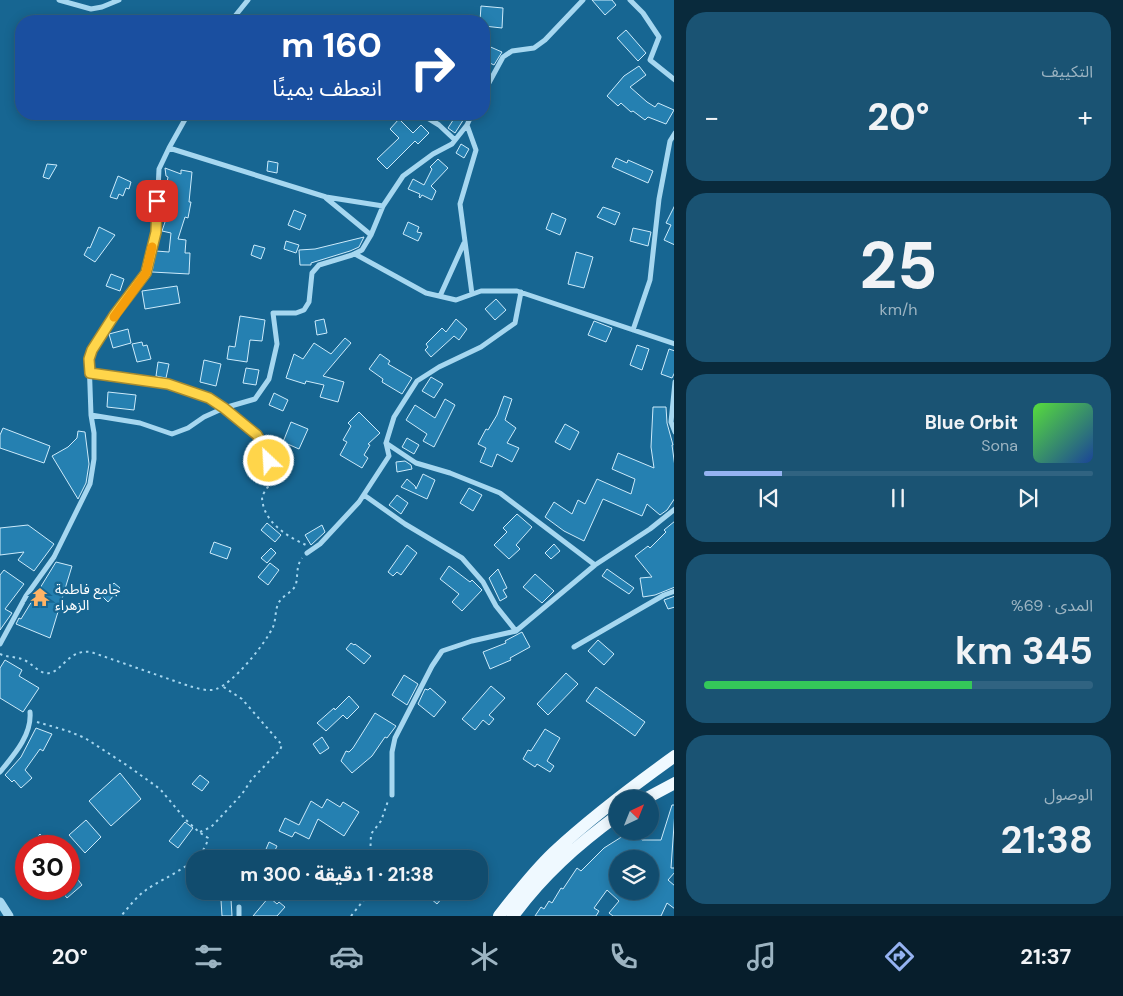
<!DOCTYPE html>
<html lang="ar">
<head>
<meta charset="utf-8">
<style>
	body { margin:0; font-family:"DM Sans","Noto Sans Arabic",sans-serif; background:#1a5373; color:#f1f3f6; direction:rtl; height:100vh; display:flex; flex-direction:column; font-size:19px; white-space:nowrap }
	* { box-sizing:border-box; margin:0 }
	p { font-size:16px; color:#9cb4c2 }
	.icon { flex:none; width:28px; height:28px; fill:none; stroke:currentColor; stroke-width:2; stroke-linecap:round; stroke-linejoin:round }
	.map { position:relative; flex:1; overflow:hidden; direction:ltr }
	.details { display:flex; flex-direction:column; gap:12px; padding:12px; background:#092a3c; width:449px }
	.details>* { flex:none }
	.top-card { position:absolute; left:15px; top:15px; width:475px; height:105px; border-radius:20px; box-shadow:0 2px 12px #0003,0 0 0 1px #306381; direction:rtl; background:#1a4fa0; color:#fff; overflow:hidden }
	.needle { width:32px; rotate:43deg }
	.fabs { position:absolute; left:609px; top:790px; display:grid; gap:10px }
	.fabs a { display:grid; place-items:center; width:50px; height:50px; border-radius:50%; background:#114c6e; box-shadow:0 2px 12px #0003,0 0 0 1px #306381; font-size:25px }
	.speed { position:absolute; left:15px; top:835px; display:flex; gap:10px; font-size:25px; font-weight:700; text-align:center }
	.speed>* { display:grid; place-content:center; width:65px; height:65px; border-radius:50%; background:#114c6e; box-shadow:0 2px 12px #0003,0 0 0 1px #306381; line-height:1 }
	.speed .limit { border:8px solid #d22; background:#fff; color:#111 }
	.pin { position:absolute; display:grid; place-items:center; width:42px; height:42px; color:#fff; margin:-21px; border-radius:10px; box-shadow:0 2px 8px #0006 }
	.me { position:absolute; width:55px; margin:-28px; rotate:335deg; stroke-linejoin:round; filter:drop-shadow(0 0 4px #0008) }
	.turn { display:flex; align-items:center; gap:18px; height:105px; padding:0 25px; font-size:22px }
	.turn .icon { width:65px; height:65px; stroke-width:2.5 }
	.turn b { display:block; font-size:35px; line-height:42px }
	.big { font-size:38px; font-weight:700; line-height:1.1 }
	.details .widget { flex:1; display:flex; flex-direction:column; justify-content:center; gap:8px; min-width:0; padding:0 18px; border-radius:20px; background:#1a5373 }
	.details .dial { align-items:center; gap:0 }
	.dial b { font-size:65px; line-height:1 }
	.song { display:flex; align-items:center; gap:15px }
	.cover { width:60px; height:60px; border-radius:8px; background:linear-gradient(135deg,hsl(110 70% 55%),hsl(220 70% 35%)) }
	.played { height:5px; border-radius:2px; background:linear-gradient(90deg,#95b2f1 20%,#306381 20%) }
	.keys { display:flex; justify-content:space-around; direction:ltr }
	.heat { display:flex; justify-content:space-between; align-items:center; font-size:28px; direction:ltr }
	.charge { height:8px; border-radius:4px; background:linear-gradient(90deg,#34c759 69%,#306381 0) }
	.trip { position:absolute; left:186px; top:850px; width:302px; height:50px; border-radius:20px; background:#114c6e; box-shadow:0 2px 12px #0003,0 0 0 1px #306381; font-weight:700; line-height:50px; text-align:center; direction:rtl }
	.menu { display:flex; height:80px; justify-content:space-around; align-items:center; background:#071e2c; color:#9cb4c2 }
	.menu .icon { width:35px; height:35px }
	.menu .current { color:#95b2f1 }
	.menu b { font-size:22px; color:#f1f3f6 }
	main { display:flex; flex:1; min-height:0 }
	.map>svg:first-child { display:block }
	.building { fill:#2580b1; stroke:#cdebfb; fill-rule:evenodd }
	.lines { fill:none; stroke-linecap:round; stroke-linejoin:round }
	.path { stroke:#a6d7f0; stroke-width:2; stroke-dasharray:2.5 4; stroke-linecap:butt }
	.minor { stroke:#a6d7f0; stroke-width:5 }
	.tertiary { stroke:#a6d7f0; stroke-width:9 }
	.primary { stroke:#eff9ff; stroke-width:12 }
	.route-casing { stroke:#a68a30; stroke-width:12 }
	.route { stroke:#ffd54a; stroke-width:9 }
	.slow { stroke:#f59e0b; stroke-width:9 }
	.labels { text-anchor:middle; dominant-baseline:central; stroke-width:5; stroke-linejoin:round; paint-order:stroke }
	.poi-label { font-size:14px; fill:#fff; stroke:#176692; text-anchor:start }
</style>
</head>
<body>
<main>
<section class="details">
<div class="widget"><p>التكييف</p>
<div class="heat"><a>−</a><b class="big">20°</b><a>+</a></div>
</div>
<div class="widget dial"><b>25</b><p>km/h</p></div>
<div class="widget">
<div class="song"><i class="cover"></i><div><b>Blue Orbit</b><p>Sona</p></div></div>
<div class="played"></div>
<div class="keys"><svg class="icon" aria-label="previous" viewBox="0 0 24 24"><path d="M18 5L8 12l10 7zM5 5v14"/></svg><svg class="icon" aria-label="pause" viewBox="0 0 24 24"><path d="M8 5v14M16 5v14"/></svg><svg class="icon" aria-label="next" viewBox="0 0 24 24"><path d="M6 5l10 7-10 7zM19 5v14"/></svg></div>
</div>
<div class="widget"><p>المدى · 69%</p><b class="big">345 km</b><div class="charge"></div></div>
<div class="widget"><p>الوصول</p><b class="big">21:38</b></div>
</section>
<div class="map">
<svg width="675" height="916" viewBox="0 0 675 916">
	<rect width="100%" height="100%" fill="#176692"/>
	<path class="building" d="M592,0H612L616,5L605,15Z
		M481,6L503,8L502,28L484,26V21H480Z
		M626,30L646,53L638,61L617,38Z
		M486,45L502,52L494,65L484,60V50Z
		M639,66L646,75L630,87L647,102L655,107L658,103L674,110L666,124L648,117L645,120L633,111L631,112L621,103L618,106L607,96L624,76Z
		M457,114H467L455,133L448,128Z
		M399,119L413,133L421,125L429,133L418,144L415,141L387,169L377,159L399,138L390,129Z
		M461,144L469,149L464,158L456,153Z
		M616,158L627,163L628,160L653,171L648,183L612,167Z
		M438,159L448,168L431,186L436,191L432,200L422,195L420,198L419,197L420,194L408,189L413,179L424,185L432,169L430,167Z
		M268,161L278,163L277,173L267,171Z
		M47,164L57,165L49,179L43,177Z
		M165,168L181,174V170L192,172L189,202H191L188,218L185,217L178,239L186,240L185,253H190L189,274L152,272L156,251L169,252L171,233L162,231L168,213L163,212L167,193H165L168,177L166,176Z
		M118,176L131,182L129,189L126,188L123,196L119,194L117,199L110,197Z
		M675,205V245L664,240L671,225L666,223Z
		M603,207L620,213L615,225L597,217Z
		M294,210L306,215L300,230L288,225Z
		M552,213L566,219L560,235L546,229Z
		M408,222L419,227L417,232L422,233L418,241L403,234Z
		M99,227L115,235L95,262L84,255L88,247L90,248Z
		M633,228L651,232L648,246L630,241Z
		M364,237L359,247L350,251L311,263V265H300L299,250L315,249Z
		M286,241L299,245L296,253L284,249Z
		M254,245L265,248L261,259L251,255Z
		M576,252L593,257L584,288L568,284Z
		M111,274L124,279L120,291L106,286Z
		M177,286L180,303L145,309L142,291Z
		M496,299L506,310L495,320L485,309Z
		M240,316L265,320L262,341L250,340L247,362L227,359L229,346L235,347Z
		M324,319L327,333L317,335L315,321Z
		M456,319L467,329L459,340L454,336L431,357L425,350L428,347L426,344L442,328L446,332Z
		M594,321L612,328L606,342L588,335Z
		M128,329L131,343L113,348L109,334Z
		M345,338L351,343L323,376L344,382L338,402L320,397L324,385L306,381L305,384L286,378L294,354L303,359L314,343L331,354Z
		M142,342L143,346L147,345L151,359L137,362L132,344Z
		M637,345L649,349L642,370L630,365Z
		M669,349L675,351V372L672,378L661,374Z
		M380,354L390,361L388,364L412,378L402,394L382,382L383,379L369,369Z
		M204,360L221,364L216,386L200,382Z
		M158,362L169,364L166,378L156,376Z
		M246,368L259,370L256,385L243,383Z
		M431,377L443,384L434,398L422,391Z
		M108,392L136,395L134,410L107,407Z
		M274,393L288,400L283,411L269,405Z
		M504,396L512,399L505,420L516,428L507,443L519,448L512,462L497,454L492,467L480,462L486,448L478,444L486,429L488,430L497,415Z
		M445,399L455,405L434,447L423,441L427,434L406,420L415,405L435,418Z
		M653,407H666L667,423L673,445H672L675,467V498L667,510L660,515L647,504L642,516L603,499L584,541L564,531L545,517L554,502L572,514L578,500L585,504L597,479L631,494L635,479L612,469L618,453L654,468L651,447Z
		M359,412L380,433L368,444L370,445L364,455L368,458L362,468L340,455L347,442L343,440L351,426L348,423Z
		M291,422L308,429L299,449L283,442Z
		M565,424L579,432L570,450L555,442Z
		M3,428L50,446L44,463L0,448V435Z
		M78,431L85,432L89,464L86,483L78,499L52,456L68,447L77,438Z
		M407,438L419,445L414,454L402,447Z
		M405,461L411,465L412,469L397,472L396,462Z
		M423,474L435,480L427,499L401,487L407,479L415,486L416,489Z
		M469,488L482,495L473,511L460,503Z
		M397,495L408,503L401,514L389,505Z
		M517,514L532,527L516,545L520,549L509,559L494,545L507,532L503,528Z
		M675,521V587L655,595L643,597L640,578L652,577L635,556L648,546L650,548L666,532L664,530Z
		M267,523L281,535L275,542L261,530Z
		M28,525L54,544L34,571L18,560L24,552L0,555V528Z
		M322,525L325,532L311,545L305,535Z
		M214,542L231,548L227,559L210,553Z
		M554,544L560,551L551,559L545,553Z
		M407,545L417,553L401,575L397,572L393,576L388,572Z
		M271,548L276,553L267,563L261,558Z
		M56,562L72,566L50,638L16,624L19,618L21,619Z
		M270,563L279,570L268,585L258,577Z
		M449,566L470,582L472,580L482,590L462,611L452,602L459,594L440,579Z
		M498,569L507,588L503,590L507,597L500,601L489,578Z
		M607,569L634,588L629,594L602,576Z
		M4,570L24,584L5,609L12,613L0,630V575Z
		M535,574L554,591L542,603L523,587Z
		M114,583L120,588L108,602L102,596Z
		M675,596V607L668,609L664,600Z
		M522,632L530,647L510,658L511,660L490,669L483,652L506,643L505,641Z
		M598,640L614,654L604,665L588,651Z
		M351,643L354,645L355,644L371,656L364,664L346,649Z
		M5,660L22,670L19,676L39,688L23,712L0,698V668Z
		M566,673L578,684L548,715L537,704Z
		M404,675L418,684L407,705L392,695Z
		M491,686L505,698L489,715L494,719L489,725L483,720L475,730L462,719Z
		M596,687L645,722L635,736L586,701Z
		M430,688L446,702L434,717L418,704L425,689L428,690Z
		M349,696L359,707L347,719L343,715L326,731L317,723L334,708L335,710Z
		M375,713L396,726L387,738L385,737L372,756L352,773L341,761L346,751L349,752L353,748Z
		M36,728L52,734L43,751L40,749L25,770L32,778L21,788L14,780L12,782L5,775L21,757Z
		M545,729L560,738L547,761L554,766L550,772L537,764L535,767L523,759L528,750L531,751Z
		M322,737L329,748L320,754L313,744Z
		M120,773L141,799L111,826L89,801Z
		M200,775L209,782L202,791L192,784Z
		M327,799L340,807L343,802L359,812L344,836L318,819L309,839L295,832L292,837L279,831L285,818L299,825L311,801L322,808Z
		M672,805H675V811L671,868H675V872L668,880L675,886V909L667,903L661,916H613L609,913L619,901L607,890L594,908L599,911L596,916H535L541,907L544,909L549,901L552,903L561,888L563,889L577,868L581,871L604,848L631,831H636L642,840H661ZM639,856L650,857V891H618V859H637Z
		M86,820L101,837L85,853L69,835Z
		M185,822L193,828L178,848L169,841Z
		M40,834L52,846H27L37,837Z
		M269,842L277,846L271,859H262Z
		M69,868L82,885L67,898L60,889H69Z
		M422,891H448L437,904Z
		M269,897L277,904L279,902L285,907L277,916H253Z
		M231,899L232,916H222L221,900Z"/>
	<g class="lines">
		<path class="path" d="M273,482L267,488L262,496C262,521 286,536 306,545
			M0,654C8,658 18,656 26,661C34,665 40,675 50,673C63,670 69,649 91,652L189,686C197,688 208,692 216,689C234,683 265,644 273,627C276,620 275,611 278,604C282,595 293,593 296,584C298,575 296,566 302,558
			M37,722L68,731L85,738L128,766L160,789L186,820L199,832L208,838C204,863 164,877 146,890C136,897 129,907 121,916
			M200,832L211,827L215,823L242,794L252,779L280,750L282,745L242,699L222,686
			M370,859L371,834L381,821L388,801
			M351,916L371,891"/>
		<path class="minor" d="M59,0L91,9L102,7L119,0
			M630,0L643,13L659,37L650,60L675,80
			M231,21L248,0
			M484,92L503,57L512,51L534,48L545,40L583,0
			M421,114L439,125L455,140
			M467,125L476,150L460,204L472,294
			M169,148L326,197L383,206
			M326,198L371,235
			M355,254L426,293L456,300L481,291H517L675,344
			M440,296L464,243
			M633,330L650,280L659,199L670,141L675,133
			M89,373L168,384L209,398L224,408L257,435L264,447L274,475
			M675,382L671,422L675,432
			M91,415L140,423L172,434L188,428L204,417L224,408L255,399L269,379L277,344L273,313H296L304,310L309,302L312,273L319,265L352,255L362,250L371,235L383,206L403,176L433,154L452,144L467,125L472,114
			M386,443L416,463L450,473L500,493L595,565
			M364,495L405,524L462,558L483,582L496,606L516,631
			M307,553L320,544L359,502L389,456L386,443L394,417L417,381L439,367L481,347L515,323L521,292
			M0,644L26,596L54,557L90,484L94,459V433L91,415L89,359L92,350L115,315L146,273L156,232L159,169L169,148L188,114
			M574,647L664,595L675,591
			M0,772C14,755 32,735 30,712
			M392,795V752L395,738L432,666L442,651L472,641L516,631L595,565L650,529L675,509
			M239,907V916"/>
		<path class="tertiary" d="M0,902L9,916"/>
		<path class="primary" d="M645,799L675,783
			M499,916C516,894 534,871 554,852C592,817 633,786 675,756
			M513,916C543,875 577,845 618,815"/>
	</g>
	<g class="lines">
		<g class="route-casing">
			<path id="route" d="M157,201L156,232L146,273L115,314L92,350L89,359L90,373L168,384L209,398L224,408L257,435L264,447L269,461"/>
		</g>
		<use href="#route" class="route"/>
		<path class="slow" d="M114,317L146,273L152,247"/>
	</g>
	<defs>
		<g id="temple-bare" transform="scale(1.5)"><path d="M0-6L5-2H3V0L6.5 2.5H4V6H1.5V3h-3V6H-4V2.5H-6.5L-3 0V-2H-5Z" fill="#ffb365" stroke="#176692" stroke-width="2.5" paint-order="stroke"/></g>
	</defs>
	<g fill-rule="evenodd">
		<use href="#temple-bare" x="40" y="597"/>
	</g>
	<g class="labels">
		<g class="poi-label">
			<text x="55" y="589">جامع فاطمة<tspan x="55" dy="16">الزهراء</tspan></text>
		</g>
	</g>
</svg>
<div class="fabs">
<a><svg class="needle" viewBox="-14 -14 28 28"><path d="M0-13l5 13h-10z" fill="#e53935"/><path d="M0 13l5-13h-10z" fill="#9cb4c2"/></svg></a>
<a><svg class="icon" aria-label="layers" viewBox="0 0 24 24"><path d="M12 4l9 5-9 5-9-5zM3 14l9 5 9-5"/></svg></a>
</div>
<div class="speed"><div class="limit">30</div></div>
<div class="pin" style="left:157px;top:201px;background:#d93025"><svg class="icon" aria-label="arrive" viewBox="0 0 24 24"><path d="M6 21V4h12l-3 4 3 4H6"/></svg></div>
<svg class="me" style="left:269px;top:461px" viewBox="-20 -20 40 40"><circle r="17" fill="#ffd54a" stroke="#fff" stroke-width="3"/><path d="M0-11L8 9 0 5-8 9z" fill="#fff"/></svg>
<div class="trip">21:38 · 1 دقيقة · 300 m</div>
<div class="top-card">
<div class="turn"><svg class="icon" aria-label="right" viewBox="0 0 24 24"><path d="M7 20v-9h11M14 6l5 5-5 5"/></svg><div><b>160 m</b>انعطف يمينًا</div></div>
</div>
</div>
</main>
<nav class="menu">
<b>21:37</b>
<svg class="icon current" aria-label="directions" viewBox="0 0 24 24"><path d="M12 3l9 9-9 9-9-9zM9 14v-3h6M13 9l2 2-2 2"/></svg>
<svg class="icon" aria-label="music" viewBox="0 0 24 24"><path d="M9 18V5l10-2v13"/><circle cx="6" cy="18" r="3"/><circle cx="16" cy="16" r="3"/></svg>
<svg class="icon" aria-label="phone" viewBox="0 0 24 24"><path d="M5 4h4l2 5-3 2q2 4 5 5l2-3 5 2v4C11 20 4 13 5 4z"/></svg>
<svg class="icon" aria-label="climate" viewBox="0 0 24 24"><path d="M12 3v18M4 7l16 10M4 17L20 7"/></svg>
<svg class="icon" aria-label="car" viewBox="0 0 24 24"><path d="M5 17H2v-5l4-1 3-4h7l3 4 3 1v5h-3M9 17h6M6 11h13"/><circle cx="7" cy="17" r="2"/><circle cx="17" cy="17" r="2"/></svg>
<svg class="icon" aria-label="filters" viewBox="0 0 24 24"><path d="M4 7h16M4 17h16"/><circle cx="9" cy="7" r="2"/><circle cx="15" cy="17" r="2"/></svg>
<b>20°</b>
</nav>
</body>
</html>
